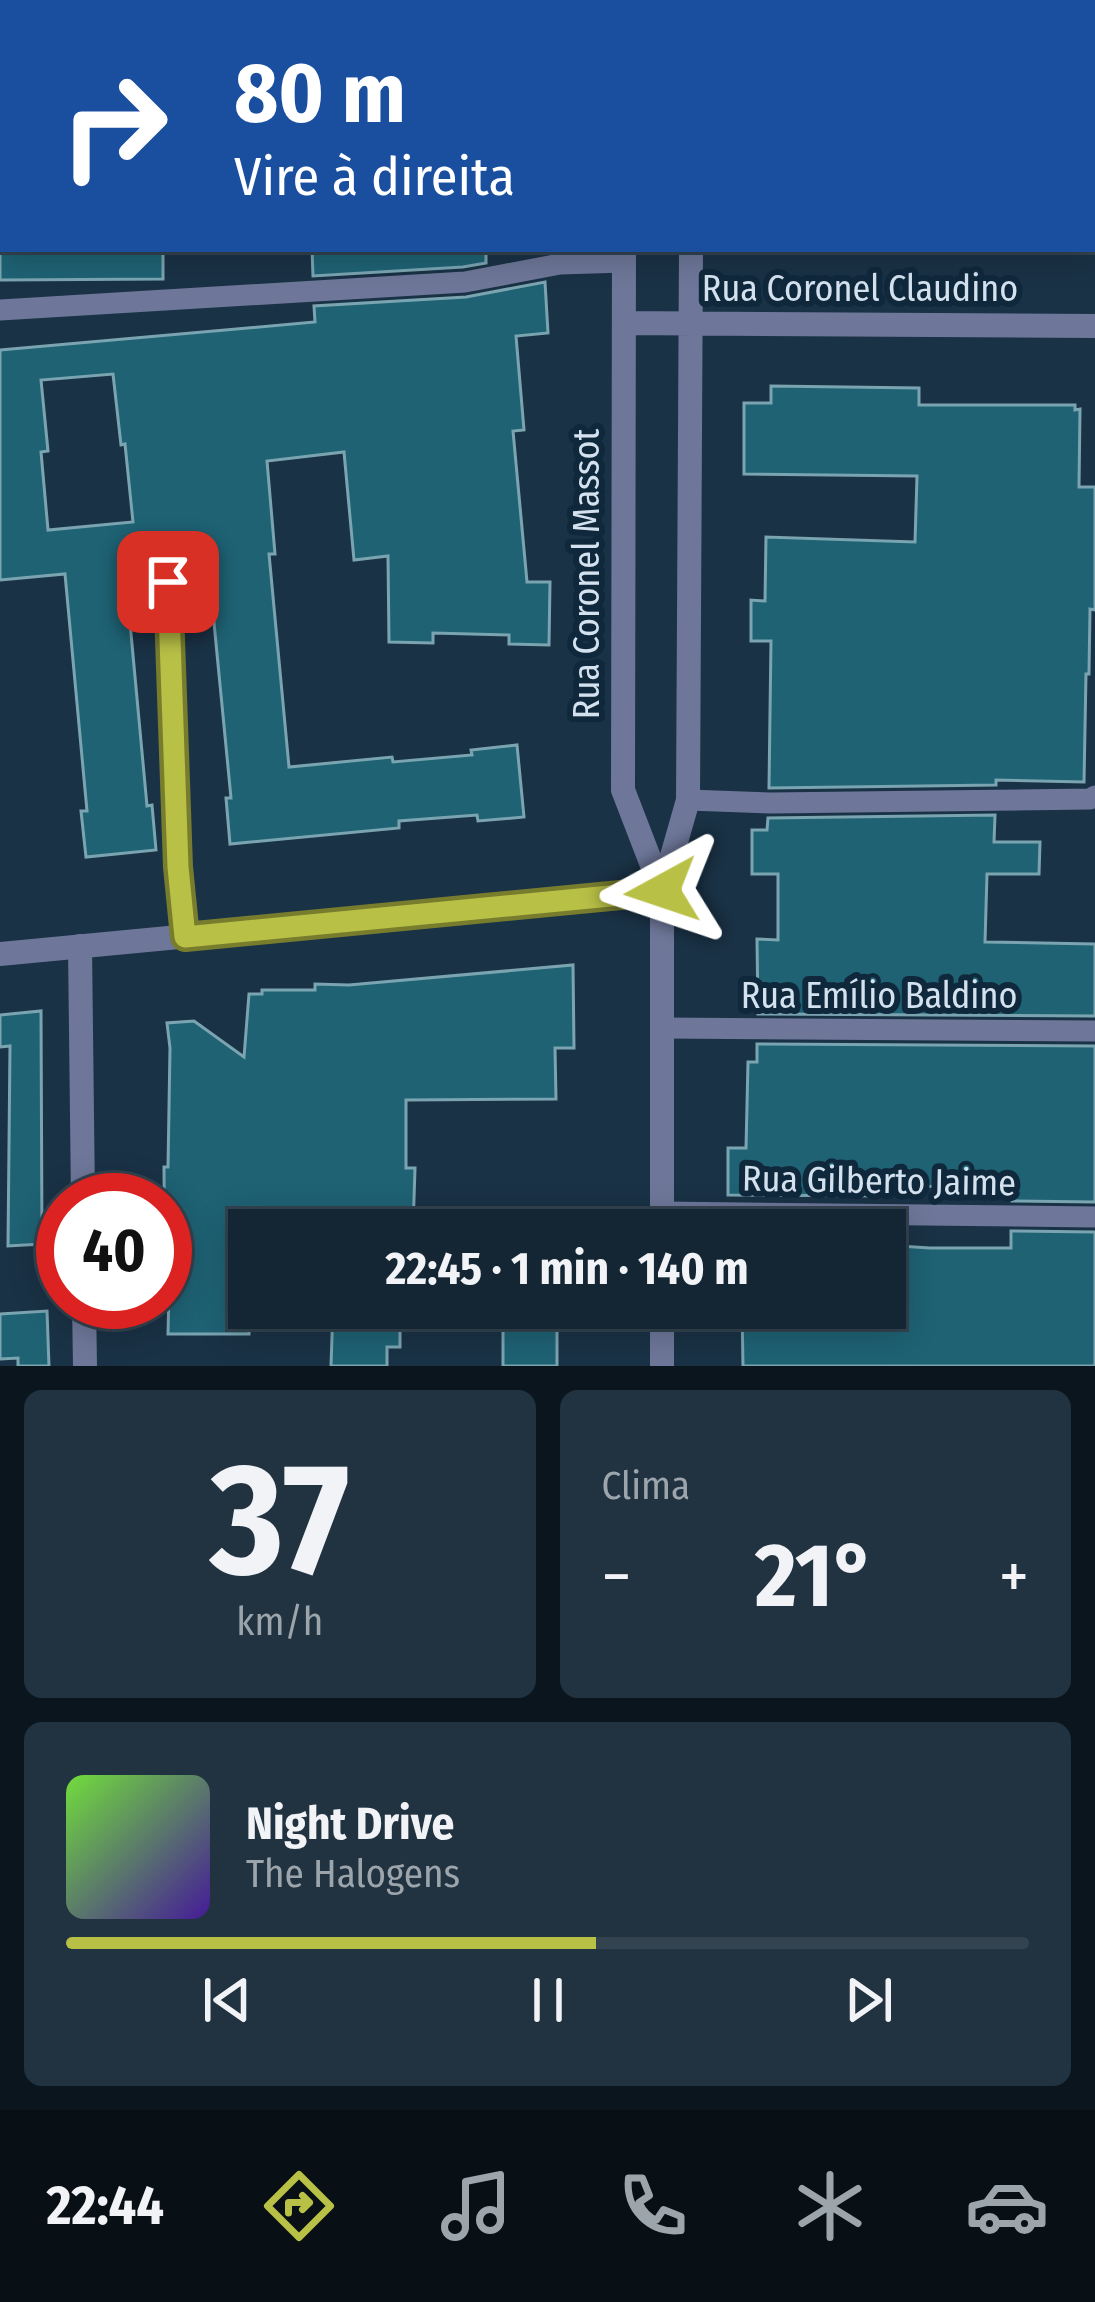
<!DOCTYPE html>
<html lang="pt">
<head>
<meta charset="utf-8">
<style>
	body { margin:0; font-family:"Fira Sans Condensed",sans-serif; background:#213240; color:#f1f3f6; height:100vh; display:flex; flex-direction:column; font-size:45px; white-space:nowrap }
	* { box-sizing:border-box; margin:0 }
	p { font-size:39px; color:#9da5ac }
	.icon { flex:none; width:66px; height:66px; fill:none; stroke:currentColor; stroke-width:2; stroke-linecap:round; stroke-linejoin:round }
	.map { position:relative; height:1366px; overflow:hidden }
	.drawer { display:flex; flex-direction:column; gap:24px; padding:24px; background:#0b151d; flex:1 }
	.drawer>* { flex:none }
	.top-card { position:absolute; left:0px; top:0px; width:1095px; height:252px; box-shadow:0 6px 30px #0003,0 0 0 3px #33434f; background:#1a4fa0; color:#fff; overflow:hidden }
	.speed { position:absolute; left:36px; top:1173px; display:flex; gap:24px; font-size:60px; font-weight:700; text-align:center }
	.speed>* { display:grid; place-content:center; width:156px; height:156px; border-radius:50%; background:#142634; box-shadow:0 6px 30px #0003,0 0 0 3px #33434f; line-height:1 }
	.speed .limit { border:18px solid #d22; background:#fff; color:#111 }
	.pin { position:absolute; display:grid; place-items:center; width:102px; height:102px; color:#fff; margin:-51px; border-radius:24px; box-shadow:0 6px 18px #0006 }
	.me { position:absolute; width:132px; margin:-66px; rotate:265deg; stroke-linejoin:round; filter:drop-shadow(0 0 9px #0008) }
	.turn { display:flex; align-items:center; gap:42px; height:252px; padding:0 36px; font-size:54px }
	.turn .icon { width:156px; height:156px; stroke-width:2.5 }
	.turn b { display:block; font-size:84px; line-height:102px }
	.big { font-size:90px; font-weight:700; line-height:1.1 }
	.drawer .tile { flex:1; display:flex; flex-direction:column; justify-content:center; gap:18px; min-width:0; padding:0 42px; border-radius:18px; background:#213240 }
	.drawer .dial { align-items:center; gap:0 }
	.dial b { font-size:156px; line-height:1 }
	.song { display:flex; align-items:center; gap:36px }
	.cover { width:144px; height:144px; border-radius:18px; background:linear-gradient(135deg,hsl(100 70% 55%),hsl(260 70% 35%)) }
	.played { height:12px; border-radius:6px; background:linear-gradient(90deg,#b9c046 55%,#33434f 55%) }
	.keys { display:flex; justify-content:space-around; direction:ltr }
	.heat { display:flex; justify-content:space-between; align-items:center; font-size:66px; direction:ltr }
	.drawer .tiles { flex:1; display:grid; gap:24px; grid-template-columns:1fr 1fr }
	.tile:last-child { grid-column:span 2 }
	.trip { position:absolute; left:228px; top:1209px; width:678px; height:120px; border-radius:0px; background:#142634; box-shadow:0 6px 30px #0003,0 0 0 3px #33434f; font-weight:700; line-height:120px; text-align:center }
	.tab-bar { display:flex; height:192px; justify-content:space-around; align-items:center; background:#080f15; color:#9da5ac }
	.tab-bar .icon { width:84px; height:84px }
	.tab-bar .current { color:#b9c046 }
	.tab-bar b { font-size:54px; color:#f1f3f6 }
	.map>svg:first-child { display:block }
	.building { fill:#1e6274; stroke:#7ba4b1; stroke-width:3; fill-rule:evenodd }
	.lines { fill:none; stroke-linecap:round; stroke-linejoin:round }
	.service { stroke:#6e7799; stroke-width:21 }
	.minor { stroke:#6e7799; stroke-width:24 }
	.tertiary { stroke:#6e7799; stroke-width:24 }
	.route-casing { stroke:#787d2e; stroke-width:30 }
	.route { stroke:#b9c046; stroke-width:21 }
	.labels { text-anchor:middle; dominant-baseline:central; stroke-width:12; stroke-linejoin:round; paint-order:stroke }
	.street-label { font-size:36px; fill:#d4e2ef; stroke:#10283c }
</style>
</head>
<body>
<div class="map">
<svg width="1095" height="1366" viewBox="0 0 1095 1366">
	<rect width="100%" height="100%" fill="#1a3246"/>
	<path class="building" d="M0,249H163V279L0,280Z
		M312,249H486V263L463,267L313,276Z
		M545,282L548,333L516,336L524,430L513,431L527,582H550L549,645L509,644V635L433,633V643L389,642L388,556L354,560L344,452L267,461L275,554H269L289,767L392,757L393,762L472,755L471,750L517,745L524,817L478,821L477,815L399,821V828L230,844L226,798H231L208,561L125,569L147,806L152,805L156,850L86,857L81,811H87L65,574L0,580V350L315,322L314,306L466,297ZM113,374L121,445L125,444L133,522L48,530L41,452L48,451L41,380Z
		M771,386L919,388V405H1075V410L1080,409L1079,487H1095V610L1090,609L1089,674H1086L1084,782L996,780V785L769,788L771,641H751V600L765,601L766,537L915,542L917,476L744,474V403H771Z
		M995,815L994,842H1040L1039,874H987L985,942L1095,944V1016L758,1014L757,939L778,940V874H752V830H767L768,818Z
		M573,965L574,1048H555L556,1099L406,1100V1168H415L413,1230H249V1334H168L169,1292H165L164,1167H168L170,1048L167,1023L194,1021L244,1057L249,994H262V990H315V984L349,985Z
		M41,1011L42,1244L8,1246L10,1046L0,1047V1015Z
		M757,1044L1095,1046V1202L1012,1201V1187L889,1186V1196L728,1195V1148H746L748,1062H757Z
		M1011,1231L1095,1232V1366H743L742,1308H885V1245L930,1248H1011Z
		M333,1308H400V1347H387V1366H331Z
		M503,1308H557V1366H503Z
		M47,1311L49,1366H18V1358L0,1359V1314Z"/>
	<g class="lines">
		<path class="service" d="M0,121H3
			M0,310L465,282L560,264L624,262
			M688,800L772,803L1090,799L1095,796
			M662,1028L1095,1031
			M662,1212L1095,1217"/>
		<path class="minor" d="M168,582L178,867L185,937
			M80,946L83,1200
			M84,1302L85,1366"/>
		<path class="tertiary" d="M625,3V0
			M691,3V0
			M624,249L623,790L662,891
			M624,323L1095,326
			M0,954L662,891
			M662,1230V891L688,800L691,249
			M662,1366V1308"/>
	</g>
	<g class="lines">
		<g class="route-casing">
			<path id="route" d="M168,582L178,867L185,937L662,891"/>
		</g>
		<use href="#route" class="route"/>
	</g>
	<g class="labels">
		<g class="street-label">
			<text x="860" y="289">Rua Coronel Claudino</text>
			<text transform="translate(587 574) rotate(-90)">Rua Coronel Massot</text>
			<text x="879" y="996">Rua Emílio Baldino</text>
			<text transform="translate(879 1181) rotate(1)">Rua Gilberto Jaime</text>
		</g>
	</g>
</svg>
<div class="speed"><div class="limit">40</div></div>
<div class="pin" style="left:168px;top:582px;background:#d93025"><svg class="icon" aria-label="arrive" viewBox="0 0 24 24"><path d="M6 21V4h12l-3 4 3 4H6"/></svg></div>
<svg class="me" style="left:662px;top:891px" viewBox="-20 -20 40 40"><path d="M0-17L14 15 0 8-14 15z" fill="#b9c046" stroke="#fff" stroke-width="4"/></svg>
<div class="trip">22:45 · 1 min · 140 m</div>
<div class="top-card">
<div class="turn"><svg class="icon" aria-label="right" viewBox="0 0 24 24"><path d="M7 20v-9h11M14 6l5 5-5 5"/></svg><div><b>80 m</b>Vire à direita</div></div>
</div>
</div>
<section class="drawer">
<div class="tiles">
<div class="tile dial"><b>37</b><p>km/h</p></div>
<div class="tile"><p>Clima</p>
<div class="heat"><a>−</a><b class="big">21°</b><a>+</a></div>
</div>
<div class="tile">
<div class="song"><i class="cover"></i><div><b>Night Drive</b><p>The Halogens</p></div></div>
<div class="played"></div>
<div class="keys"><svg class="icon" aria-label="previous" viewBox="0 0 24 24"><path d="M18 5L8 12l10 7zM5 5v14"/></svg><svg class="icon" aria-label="pause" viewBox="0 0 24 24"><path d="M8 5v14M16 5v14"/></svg><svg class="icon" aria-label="next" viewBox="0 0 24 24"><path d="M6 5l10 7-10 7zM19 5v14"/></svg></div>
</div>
</div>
</section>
<nav class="tab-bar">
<b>22:44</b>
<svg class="icon current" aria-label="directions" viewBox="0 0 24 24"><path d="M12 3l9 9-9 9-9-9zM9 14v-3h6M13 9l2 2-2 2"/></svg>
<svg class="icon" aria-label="music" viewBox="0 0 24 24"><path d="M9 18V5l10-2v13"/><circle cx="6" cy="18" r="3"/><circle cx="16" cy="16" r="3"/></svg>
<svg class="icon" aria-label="phone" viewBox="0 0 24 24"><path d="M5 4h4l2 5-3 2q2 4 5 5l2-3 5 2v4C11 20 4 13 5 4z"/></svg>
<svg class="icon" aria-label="climate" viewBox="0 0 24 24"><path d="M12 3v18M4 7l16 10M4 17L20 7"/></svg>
<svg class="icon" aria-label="car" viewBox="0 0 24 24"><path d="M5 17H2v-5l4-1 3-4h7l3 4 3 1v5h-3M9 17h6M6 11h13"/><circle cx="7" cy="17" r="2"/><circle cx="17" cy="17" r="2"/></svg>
</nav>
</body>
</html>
